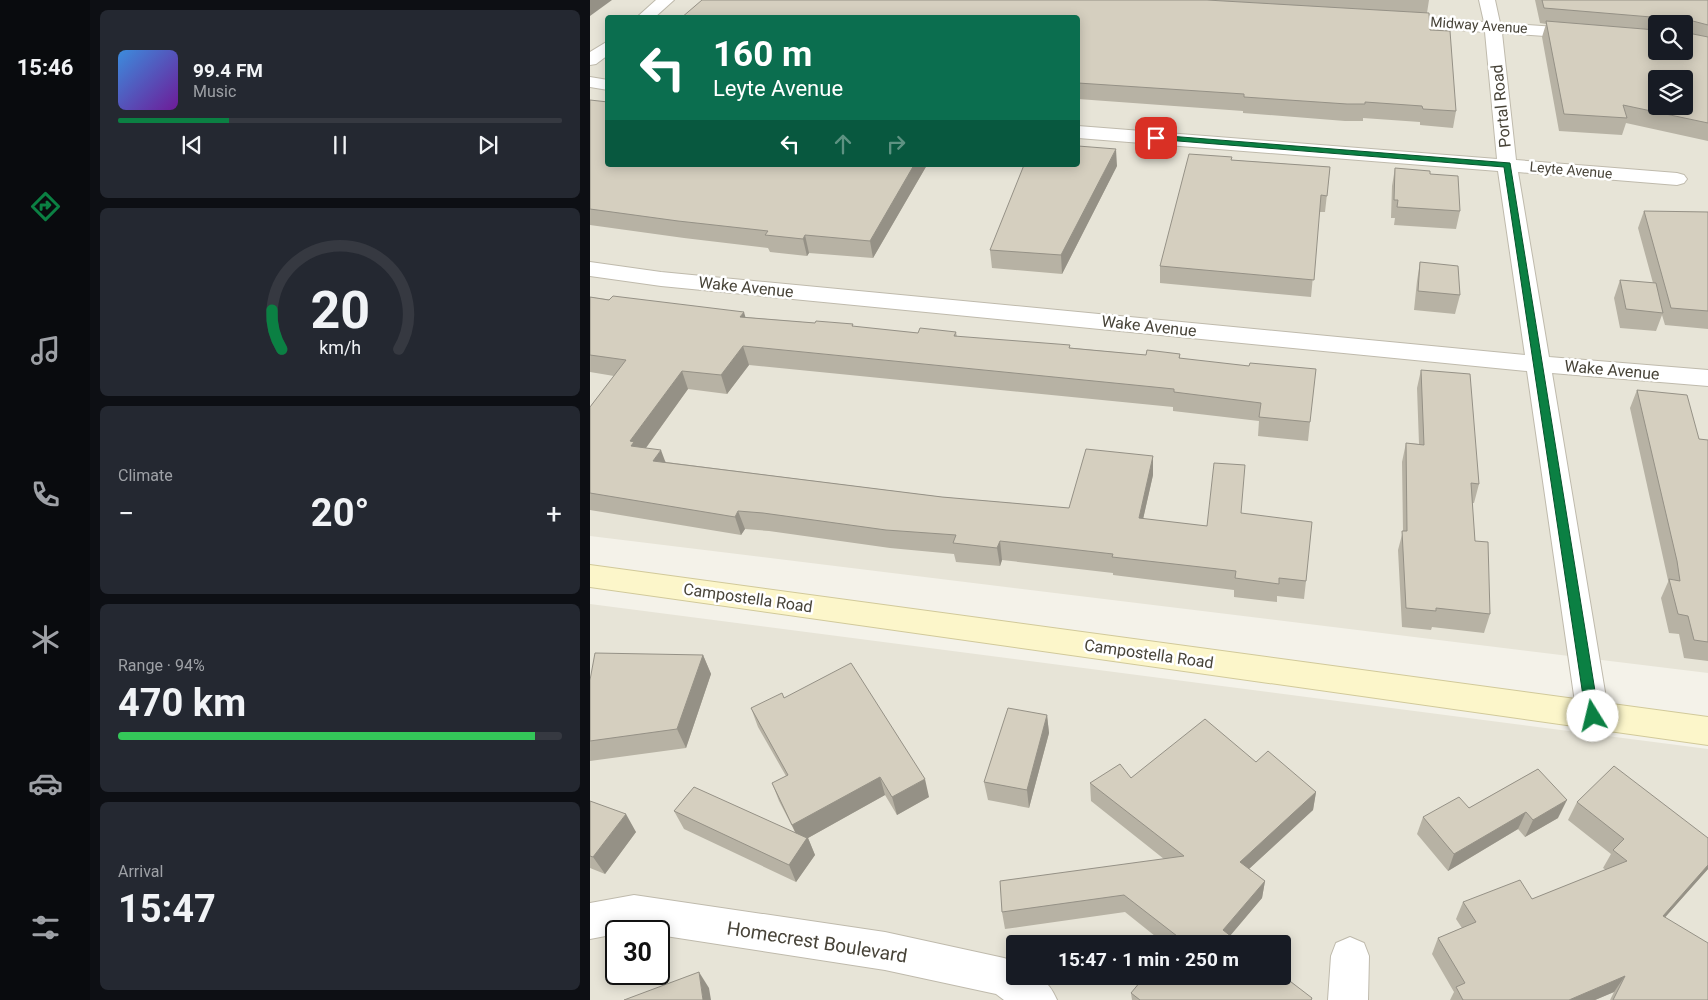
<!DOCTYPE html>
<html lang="en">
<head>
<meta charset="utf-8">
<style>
	body { margin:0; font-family:Roboto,sans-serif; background:#242831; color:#f1f3f6; height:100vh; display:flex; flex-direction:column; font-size:19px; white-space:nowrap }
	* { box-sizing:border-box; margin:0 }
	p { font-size:16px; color:#9ea1a6 }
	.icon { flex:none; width:28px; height:28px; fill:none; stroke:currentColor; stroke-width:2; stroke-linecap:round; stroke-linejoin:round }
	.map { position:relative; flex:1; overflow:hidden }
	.panel { display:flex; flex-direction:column; gap:10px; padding:10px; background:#0d0f14; width:500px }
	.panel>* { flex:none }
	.top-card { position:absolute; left:15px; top:15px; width:475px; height:152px; border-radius:5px; box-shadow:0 2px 12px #0003; background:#0b6e4f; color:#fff; overflow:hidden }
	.tools { position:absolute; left:1058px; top:15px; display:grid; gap:10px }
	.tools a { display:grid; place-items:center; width:45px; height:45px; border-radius:5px; background:#171b24; box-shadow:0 2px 12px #0003; font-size:25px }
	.speed { position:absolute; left:15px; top:920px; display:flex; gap:10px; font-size:25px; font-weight:700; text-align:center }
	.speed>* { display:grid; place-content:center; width:65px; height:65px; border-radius:50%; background:#171b24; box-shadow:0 2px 12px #0003; line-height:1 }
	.speed .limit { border:2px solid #111; border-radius:8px; background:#fff; color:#111 }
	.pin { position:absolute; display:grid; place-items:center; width:42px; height:42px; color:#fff; margin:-21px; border-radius:10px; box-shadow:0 2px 8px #0006 }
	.me { position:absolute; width:55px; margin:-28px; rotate:351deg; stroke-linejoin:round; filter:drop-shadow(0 0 4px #0008) }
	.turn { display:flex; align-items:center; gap:18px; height:105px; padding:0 25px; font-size:22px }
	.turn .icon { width:65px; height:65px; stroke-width:2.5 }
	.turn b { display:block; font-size:35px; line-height:42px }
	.lanes { display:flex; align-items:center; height:48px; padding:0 25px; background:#0003; justify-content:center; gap:25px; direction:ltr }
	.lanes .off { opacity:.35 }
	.big { font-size:38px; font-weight:700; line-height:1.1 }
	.panel .tile { flex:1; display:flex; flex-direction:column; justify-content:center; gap:8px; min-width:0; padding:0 18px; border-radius:8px; background:#242831 }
	.panel .dial { align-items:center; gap:0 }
	.dial svg { height:130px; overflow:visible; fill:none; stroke:#363941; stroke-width:7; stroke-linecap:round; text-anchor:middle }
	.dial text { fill:#f1f3f6; stroke:none }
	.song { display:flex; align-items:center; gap:15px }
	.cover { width:60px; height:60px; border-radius:8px; background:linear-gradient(135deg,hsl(210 70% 55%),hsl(280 70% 35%)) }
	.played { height:5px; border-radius:2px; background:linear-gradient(90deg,#0b8043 25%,#363941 25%) }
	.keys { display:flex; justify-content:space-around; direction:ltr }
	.heat { display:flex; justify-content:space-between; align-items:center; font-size:28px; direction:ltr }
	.charge { height:8px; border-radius:4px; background:linear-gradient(90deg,#34c759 94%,#363941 0) }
	.trip { position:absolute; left:416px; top:935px; width:285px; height:50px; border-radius:5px; background:#171b24; box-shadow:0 2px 12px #0003; font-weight:700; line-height:50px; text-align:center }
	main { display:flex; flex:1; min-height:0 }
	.tabs { display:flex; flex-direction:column; width:90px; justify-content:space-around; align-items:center; background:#090b0e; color:#9ea1a6 }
	.tabs .icon { width:35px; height:35px }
	.tabs .selected { color:#0b8043 }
	.tabs b { font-size:22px; color:#f1f3f6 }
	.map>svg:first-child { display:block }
	.residential { fill:#e7e4d7; fill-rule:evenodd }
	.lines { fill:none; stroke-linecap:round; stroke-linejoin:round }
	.street-casing { stroke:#bfbaac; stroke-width:2 }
	.secondary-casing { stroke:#d1c99a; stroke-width:2 }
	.street { fill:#fff; fill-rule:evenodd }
	.secondary { fill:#fcf6ca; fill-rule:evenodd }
	.wall { fill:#b7b2a4; fill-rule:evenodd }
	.shaded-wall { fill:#959186 }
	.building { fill:#d5cfbf; stroke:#959186; fill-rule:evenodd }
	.route { fill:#0b8043; stroke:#07532c }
	.labels { text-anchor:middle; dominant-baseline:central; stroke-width:5; stroke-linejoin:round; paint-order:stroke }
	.far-street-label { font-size:14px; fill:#474338; stroke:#fff }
	.street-label { font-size:16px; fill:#474338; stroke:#fff }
	.near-street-label { font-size:19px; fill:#474338; stroke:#fff }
</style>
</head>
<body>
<main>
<nav class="tabs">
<b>15:46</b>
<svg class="icon selected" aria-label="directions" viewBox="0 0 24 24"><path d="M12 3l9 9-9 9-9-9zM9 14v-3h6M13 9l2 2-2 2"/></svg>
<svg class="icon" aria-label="music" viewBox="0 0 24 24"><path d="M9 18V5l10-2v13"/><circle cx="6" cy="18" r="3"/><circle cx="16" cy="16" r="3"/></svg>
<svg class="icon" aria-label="phone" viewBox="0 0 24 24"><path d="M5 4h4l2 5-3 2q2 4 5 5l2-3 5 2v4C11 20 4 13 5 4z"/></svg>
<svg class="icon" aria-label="climate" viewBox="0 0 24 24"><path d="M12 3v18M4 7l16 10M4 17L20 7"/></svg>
<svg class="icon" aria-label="car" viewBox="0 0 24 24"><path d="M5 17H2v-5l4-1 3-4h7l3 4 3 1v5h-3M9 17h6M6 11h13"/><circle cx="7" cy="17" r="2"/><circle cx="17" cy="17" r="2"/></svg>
<svg class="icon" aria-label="filters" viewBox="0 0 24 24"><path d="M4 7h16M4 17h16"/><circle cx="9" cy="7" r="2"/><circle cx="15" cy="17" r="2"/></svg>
</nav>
<section class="panel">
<div class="tile">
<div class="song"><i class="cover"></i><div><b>99.4 FM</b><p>Music</p></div></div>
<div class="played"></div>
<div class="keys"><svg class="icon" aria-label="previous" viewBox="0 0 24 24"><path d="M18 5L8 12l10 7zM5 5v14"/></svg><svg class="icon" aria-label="pause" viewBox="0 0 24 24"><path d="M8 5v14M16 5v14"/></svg><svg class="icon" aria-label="next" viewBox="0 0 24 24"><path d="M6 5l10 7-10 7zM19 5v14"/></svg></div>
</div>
<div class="tile dial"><svg viewBox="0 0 100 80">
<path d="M14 69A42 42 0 1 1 86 69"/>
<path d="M14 69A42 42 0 0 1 8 45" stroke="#0b8043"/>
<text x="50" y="56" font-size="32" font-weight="700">20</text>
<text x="50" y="72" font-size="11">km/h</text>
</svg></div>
<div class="tile"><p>Climate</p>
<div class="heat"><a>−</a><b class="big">20°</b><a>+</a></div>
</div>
<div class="tile"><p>Range · 94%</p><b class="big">470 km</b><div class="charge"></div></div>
<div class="tile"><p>Arrival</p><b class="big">15:47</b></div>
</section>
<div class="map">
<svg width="1118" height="1000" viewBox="0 0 1118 1000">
	<rect width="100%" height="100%" fill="#f4f2e9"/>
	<path class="residential" d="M0,0H1118V673L0,536ZM18,18H488V165H18ZM1066,24H1094V51H1066ZM1066,79H1094V106H1066Z
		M0,604L1118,749V1000H0ZM26,931H69V974H26ZM425,944H692V976H425Z"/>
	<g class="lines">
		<g class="street-casing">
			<path id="street" d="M66,0H84L64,18H46Z
				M889,0H905L910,23L1066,34V44L912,33L926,160L1087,173L1094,175L1097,179L1094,183L1087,185L928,172L959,357L1118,370V386L962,373L1019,716L1015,726L1003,730L991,726L987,716L937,371L71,286L0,276V262L71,272L935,355L908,171L488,138V126L907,159L895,32L803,25L795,20L803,15L894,22Z
				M18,41V55L6,64L0,65V52Z
				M0,77L18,80V90L0,87Z
				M44,895L295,932L414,958L425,962V976C448,976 457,977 467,1000H414L406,994L295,970L69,935V931H26V934L0,939V903Z
				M760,937L774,943L779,956L778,1000H738L741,956L746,943Z"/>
		</g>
		<g class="secondary-casing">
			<path id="secondary" d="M0,565L1118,717V745L0,587Z"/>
		</g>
		<use href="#street" class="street"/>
		<use href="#secondary" class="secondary"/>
	</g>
	<path class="wall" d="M112,0H839L837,13L840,30L866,111L863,128L830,125V122L773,118V121H755L653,113V111L488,99V18Z
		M945,0H1118V141L1036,123L1032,135L969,131L952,37L956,24L950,23ZM1066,24H1094L1066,51Z
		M0,100L18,165H337L283,258L219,253L217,256L180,252L178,248L94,238L0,225Z
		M642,160L740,167L735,212H729L721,297L570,283V266Z
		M527,166L472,274L402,268L400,250Z
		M805,168L840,174L870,211L866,229L804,225L805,218H801L802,186Z
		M1054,211L1118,212V329L1075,325L1072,315L1066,331L1030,328L1024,298L1030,280L1063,283L1048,228Z
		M830,262L870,295L865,314L824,310L827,281Z
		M0,297L155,317L225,323L263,324V327L328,333L366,332L367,337L556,355L590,354V358L720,422L718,441L668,436L669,421L583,411V407L159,365L137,394L98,389L56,448L76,462L352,497L479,508L563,456V475L553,519L617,526L651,513L716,581L714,599L687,596V602L644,597V590L523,575V573L412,560L410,566L366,562L364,554L300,548L179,531L155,529L151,535L0,510V407L24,376L0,372Z
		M831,370L889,484L884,503H882L885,541L900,614L894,633L842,627L841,630L812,627L808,550L813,531L812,462L816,443L829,444L827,388Z
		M1047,390L1109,439L1118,441V661L1094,658L1089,634L1079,633L1071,598L1078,582V580L1040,408Z
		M113,655L121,674L96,748L0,761V680Z
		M194,698L339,797L307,815L295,795L218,838L225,855L206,882L94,829L84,811L205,832L189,801L182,783L196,776L168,727L161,708Z
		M457,715L459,733L439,808L398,800L394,782Z
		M666,762L726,792L723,810L659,869L675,881L672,898L640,936L651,944H575L535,912L415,929L412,912L574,859L501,801L500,783L541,778Z
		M948,769L968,818L935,837L928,829L858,871L827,834L833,817L879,808Z
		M0,801L46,832L15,874L0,868Z
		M987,802L1118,838V869L1075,917L1118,1000H1020L1024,992L1005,1000H860L864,992L842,954L848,938L872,928L866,919L873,902L942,899L1016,870L1013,868L1021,854L978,820Z
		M541,993L722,998V1000H542Z"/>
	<path class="shaded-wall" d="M0,0H22L0,16Z
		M526,149L527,166L472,274L471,255Z
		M324,165H337L283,258L280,241Z
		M215,235L219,253L217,256L213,239Z
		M154,312L159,330L150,317Z
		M153,346L159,365L137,394L131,375Z
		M92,371L98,389L50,456L49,465L40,441Z
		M71,450L78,469L63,461Z
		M563,456V475L549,537V518Z
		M148,511L155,529L151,535L145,517Z
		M410,541L412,560L410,566L407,548Z
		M113,655L121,674L96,748L87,729Z
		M457,715L459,733L439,808L437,790Z
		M290,777L295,795L218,838L225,855L206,882L199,865L210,843L202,825Z
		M335,779L339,797L307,815L302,797Z
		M726,792L723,810L648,879L650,862Z
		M977,800L968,818L935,837L943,820Z
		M936,812L928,829L858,871L864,854Z
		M36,814L46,832L15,874L3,857Z
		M1118,865V869L1062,932L1073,916Z
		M675,881L672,898L633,944V930Z
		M109,972L119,988L121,1000H113Z
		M1035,976L1024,992L1005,1000H979Z"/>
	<path class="building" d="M112,0H617L839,13L840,30L860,31L866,111L833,109L832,106L775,102V104H757L654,97V94L488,83V18H91Z
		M952,0H1118V25L1099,20L1097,22L1098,33L1118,37V123L1033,105L1037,118L974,114L956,21L1066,30V51H1094V24H1072L1073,18L954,8ZM1066,79H1094V106H1066Z
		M0,100L18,102V165H324L280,241L215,235L213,239L175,235L178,231L88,221L0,209Z
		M488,146L526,149L471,255L400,250L434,165H488Z
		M599,154L642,157L641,160L740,167L737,196L731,195L724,280L570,266Z
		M805,168L840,171V174L868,176L870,211L807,207L808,200H804Z
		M1054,211L1118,212V311L1081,308Z
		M830,262L868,266L870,295L828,291Z
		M1030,280L1066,283L1073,313L1036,309Z
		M23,296L154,312L150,317L225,323L226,321L263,324L262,326L328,333L330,328L366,332L364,336L480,345L479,348L556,355L557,350L590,354L589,358L659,366L660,363L726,369L720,422L669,417L671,403L584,392V389L153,346L131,375L92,371L40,441L44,442L41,446L71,450L63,461L352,497L479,508L496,449L563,456L549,518L617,526L624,463L655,465L651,513L722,522L716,581L689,578V584L645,578L646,571L522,557L523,554L410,541L407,548L363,543L366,535L296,530L173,513L148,511L145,517L0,493V407L36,360L0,355V297L19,300Z
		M831,370L880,374L889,484L881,483L885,541L898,542L900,614L846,608V611L816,608L812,531H817L816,443L834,445Z
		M1047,390L1097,395L1109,439L1118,440V642L1104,640L1098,616L1088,614L1079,579L1090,581L1087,561Z
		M5,653L113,655L87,729L0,741V680Z
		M261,663L335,779L302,797L290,777L202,825L182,783L198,775L161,708L192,693L194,698Z
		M418,708L457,715L437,790L394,782Z
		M615,719L666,762L678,751L726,792L650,862L675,881L633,930L651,944H581L587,936L534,895L412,912L410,881L594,856L500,783L530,764L541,778Z
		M1024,766L1118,838V865L1073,916L1118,943V1000H1023L1035,976L979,1000H873L866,987L875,983L848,938L886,922L873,902L930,880L942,899L1037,861L1023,850L1034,839L987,802Z
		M948,769L977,800L943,820L936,812L864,854L833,817L869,797L879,808Z
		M104,787L217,838L199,865L84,811Z
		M0,801L36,814L3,857L0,856Z
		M109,972L113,1000H34Z
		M692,975L722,998L721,1000H550L541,993L555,976H692Z"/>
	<path class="route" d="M566,135L920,163L1009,716L1007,720H998L996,716L914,167L563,139V136Z"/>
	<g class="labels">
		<g class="far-street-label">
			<text transform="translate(889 25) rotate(4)">Midway Avenue</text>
			<text transform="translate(981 170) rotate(5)">Leyte Avenue</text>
		</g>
		<g class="street-label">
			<text transform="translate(911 106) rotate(-96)">Portal Road</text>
			<text transform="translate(156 287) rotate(6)">Wake Avenue</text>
			<text transform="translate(559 326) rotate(6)">Wake Avenue</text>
			<text transform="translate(1022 370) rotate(5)">Wake Avenue</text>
			<text transform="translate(158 598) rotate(8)">Campostella Road</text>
			<text transform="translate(559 654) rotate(8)">Campostella Road</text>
		</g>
		<g class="near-street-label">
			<text transform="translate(227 942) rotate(9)">Homecrest Boulevard</text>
		</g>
	</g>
</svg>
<div class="tools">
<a><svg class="icon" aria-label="search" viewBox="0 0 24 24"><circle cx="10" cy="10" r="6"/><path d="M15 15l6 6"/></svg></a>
<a><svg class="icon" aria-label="layers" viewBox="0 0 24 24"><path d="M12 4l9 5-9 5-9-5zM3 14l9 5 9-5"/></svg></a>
</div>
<div class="speed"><div class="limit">30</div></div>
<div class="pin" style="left:566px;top:138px;background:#d93025"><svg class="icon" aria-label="arrive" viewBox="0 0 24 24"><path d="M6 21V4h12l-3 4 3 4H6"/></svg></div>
<svg class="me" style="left:1003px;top:716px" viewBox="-20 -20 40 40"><circle r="19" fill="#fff"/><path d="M0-13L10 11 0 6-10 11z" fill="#0b8043"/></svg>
<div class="trip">15:47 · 1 min · 250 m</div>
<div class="top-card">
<div class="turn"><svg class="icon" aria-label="left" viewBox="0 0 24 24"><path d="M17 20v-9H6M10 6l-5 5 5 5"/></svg><div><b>160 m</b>Leyte Avenue</div></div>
<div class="lanes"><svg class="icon" aria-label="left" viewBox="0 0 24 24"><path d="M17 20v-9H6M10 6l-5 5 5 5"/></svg><svg class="icon off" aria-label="ahead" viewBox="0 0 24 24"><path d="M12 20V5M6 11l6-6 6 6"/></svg><svg class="icon off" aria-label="right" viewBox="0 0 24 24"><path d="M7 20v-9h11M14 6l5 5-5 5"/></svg></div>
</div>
</div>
</main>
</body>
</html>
